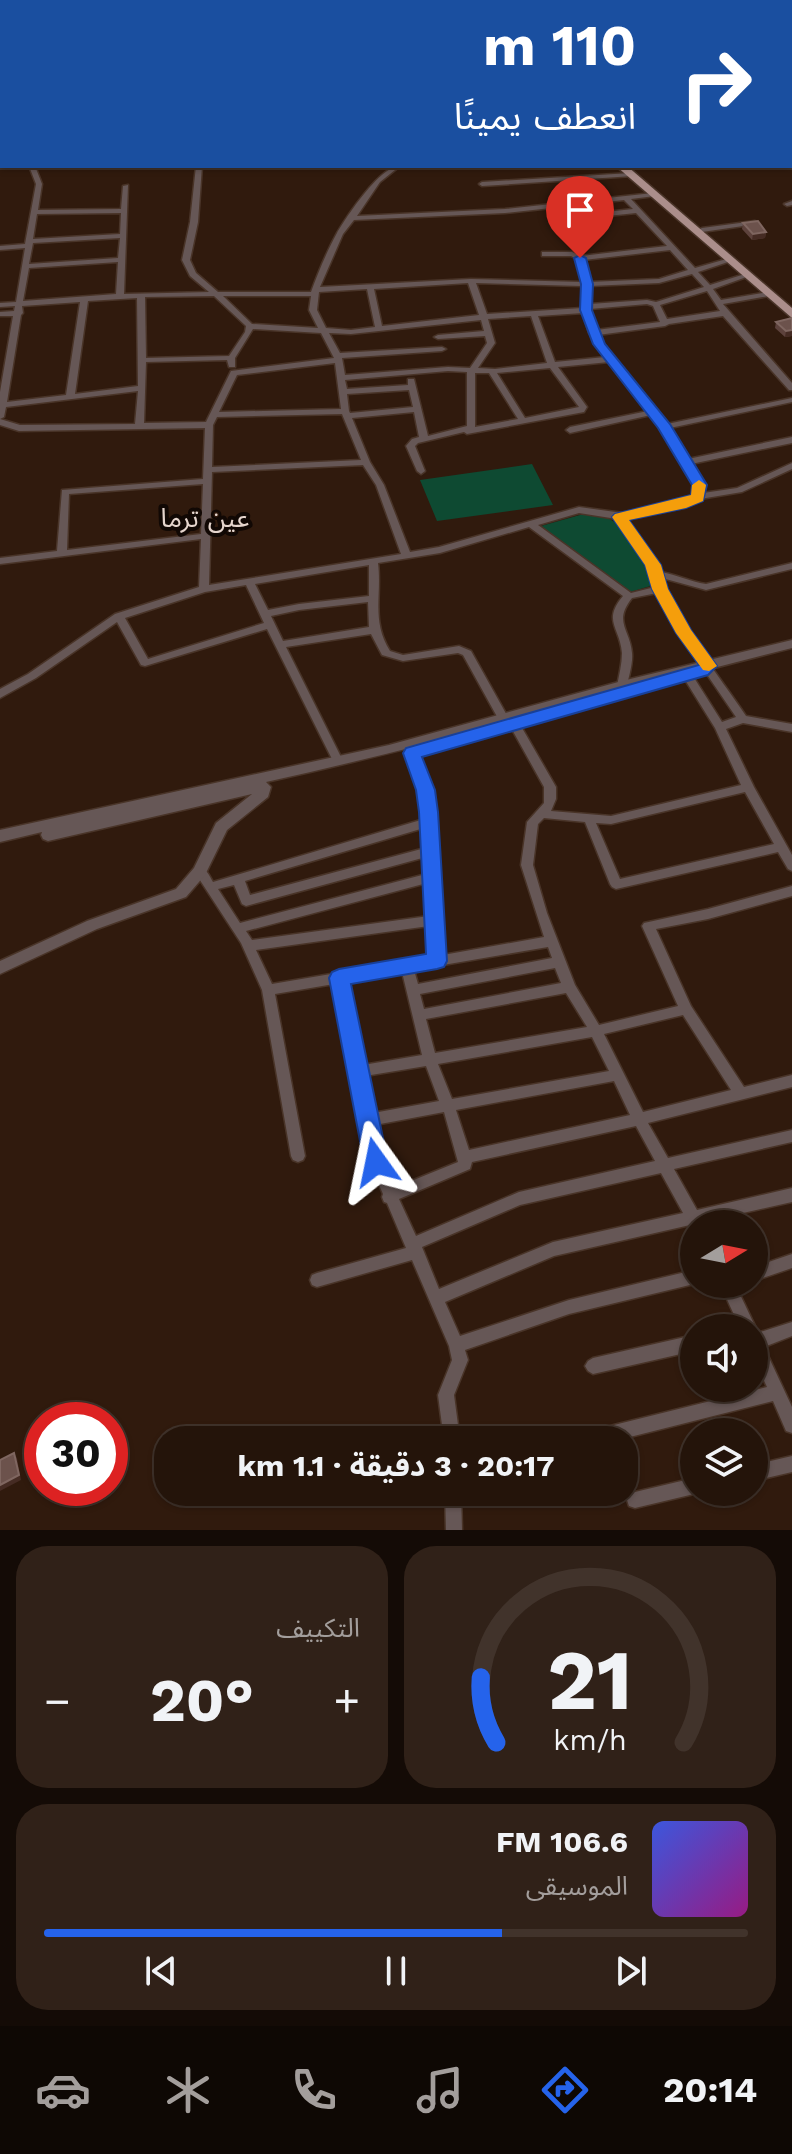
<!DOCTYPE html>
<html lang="ar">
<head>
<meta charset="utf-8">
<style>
	body { margin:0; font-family:"Work Sans","Noto Sans Arabic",sans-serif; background:#302118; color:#f1f3f6; direction:rtl; height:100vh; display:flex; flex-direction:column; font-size:30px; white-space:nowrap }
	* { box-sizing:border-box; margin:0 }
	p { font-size:26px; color:#a39e9c }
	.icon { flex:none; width:44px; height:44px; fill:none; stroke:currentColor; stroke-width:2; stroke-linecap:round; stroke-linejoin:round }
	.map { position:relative; height:1530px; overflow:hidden; direction:ltr }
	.sheet { display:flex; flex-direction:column; gap:16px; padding:16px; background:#140b06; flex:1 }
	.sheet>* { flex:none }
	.top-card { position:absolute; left:0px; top:0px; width:792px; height:168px; box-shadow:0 2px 6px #0004,0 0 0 2px #41332b; direction:rtl; background:#1a4fa0; color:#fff; overflow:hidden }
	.needle { width:52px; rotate:80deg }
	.tools { position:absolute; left:680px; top:1210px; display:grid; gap:16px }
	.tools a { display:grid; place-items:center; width:88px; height:88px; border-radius:50%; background:#24140a; box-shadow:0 2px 6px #0004,0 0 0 2px #41332b; font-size:40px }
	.speed { position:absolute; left:24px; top:1402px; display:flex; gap:16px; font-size:40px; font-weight:700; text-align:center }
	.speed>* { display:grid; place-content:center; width:104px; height:104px; border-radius:50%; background:#24140a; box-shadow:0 2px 6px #0004,0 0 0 2px #41332b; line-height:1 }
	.speed .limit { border:12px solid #d22; background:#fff; color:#111 }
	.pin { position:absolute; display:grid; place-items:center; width:68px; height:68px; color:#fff; margin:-82px -34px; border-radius:50% 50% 50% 0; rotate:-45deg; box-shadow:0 0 8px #0007 }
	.pin .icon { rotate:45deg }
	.me { position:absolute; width:88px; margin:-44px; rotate:348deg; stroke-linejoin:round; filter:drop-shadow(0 0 6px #0008) }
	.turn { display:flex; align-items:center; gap:28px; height:168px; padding:0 24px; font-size:36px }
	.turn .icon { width:104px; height:104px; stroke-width:2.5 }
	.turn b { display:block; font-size:56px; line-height:68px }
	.big { font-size:60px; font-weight:700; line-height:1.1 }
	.sheet .widget { flex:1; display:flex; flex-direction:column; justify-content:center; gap:12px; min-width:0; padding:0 28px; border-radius:32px; background:#302118 }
	.sheet .dial { align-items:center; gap:0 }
	.dial svg { height:208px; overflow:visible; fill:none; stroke:#41332b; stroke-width:7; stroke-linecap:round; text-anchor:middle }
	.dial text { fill:#f1f3f6; stroke:none }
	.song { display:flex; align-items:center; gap:24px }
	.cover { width:96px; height:96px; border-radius:12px; background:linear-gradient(135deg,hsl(230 70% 55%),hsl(310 70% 35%)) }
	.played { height:8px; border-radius:4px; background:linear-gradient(90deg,#2563eb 65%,#41332b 65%) }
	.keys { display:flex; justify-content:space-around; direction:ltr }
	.heat { display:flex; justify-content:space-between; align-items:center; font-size:44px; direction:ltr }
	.sheet .tiles { flex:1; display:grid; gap:16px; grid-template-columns:1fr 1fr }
	.widget:last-child { grid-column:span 2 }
	.trip { position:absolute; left:154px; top:1426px; width:484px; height:80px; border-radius:32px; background:#24140a; box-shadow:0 2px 6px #0004,0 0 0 2px #41332b; font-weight:700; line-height:80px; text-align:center; direction:rtl }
	.menu { display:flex; height:128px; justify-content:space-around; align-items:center; background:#0e0804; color:#a39e9c }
	.menu .icon { width:56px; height:56px }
	.menu .on { color:#2563eb }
	.menu b { font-size:36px; color:#f1f3f6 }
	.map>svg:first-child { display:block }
	.green { fill:#0e4a32 }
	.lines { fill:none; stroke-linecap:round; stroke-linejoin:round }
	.minor-casing { stroke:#493428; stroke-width:3 }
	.tertiary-casing { stroke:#493428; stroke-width:3 }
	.primary-casing { stroke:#493428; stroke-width:3 }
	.trunk-casing { stroke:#493428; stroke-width:3 }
	.minor { fill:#665756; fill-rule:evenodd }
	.tertiary { fill:#665756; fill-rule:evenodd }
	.primary { fill:#ab8e8b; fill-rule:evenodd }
	.trunk { fill:#b99996; fill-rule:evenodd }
	.wall { fill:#5d423c }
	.shaded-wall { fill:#452b23 }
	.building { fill:#6c524c; stroke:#7f6660; stroke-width:2 }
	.route { fill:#2563eb; stroke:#184099; stroke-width:2 }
	.slow { fill:#f59e0b }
	.labels { text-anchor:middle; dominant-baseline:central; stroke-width:8; stroke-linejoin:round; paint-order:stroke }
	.quarter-label { font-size:26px; fill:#e5d5cd; stroke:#110804 }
</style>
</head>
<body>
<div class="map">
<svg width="792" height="1530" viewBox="0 0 792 1530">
	<rect width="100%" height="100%" fill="#301a0d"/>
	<path class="green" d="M532,464L553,505L437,521L420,480Z
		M580,515C586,515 594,514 600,515C627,522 646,561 654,585L630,592L541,526Z"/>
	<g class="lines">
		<g class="minor-casing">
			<path id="minor" d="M740,0H747L750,2H743Z
				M792,10V14L790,15V11Z
				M790,24H792V28H790Z
				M0,126H2V130H0Z
				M0,158H2V162H0Z
				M29,166H35L42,184L38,210L121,209L123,186L128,185L124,294L209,292L190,276L182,260L190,222L196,166H202L198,222L190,260L196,273L218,292H311C318,273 327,251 337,233C347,216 380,166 400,166L380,182L357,216L505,209L653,193L656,195L655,196L631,199L695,268L730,258L734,260L698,272L710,285L748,273L752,275L713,289L721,300L769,292L773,294L769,296L723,304L792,383V390H789L723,316L669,324L665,326L598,335L603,343L667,424L792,398V402L670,428L688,459L792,437V443L691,464L703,485V493L737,488L792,463V469L742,492L700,499L665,511L626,518L658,565L660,572C676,574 690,582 706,584L792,563V569L706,590L662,578C675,622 720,677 746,716L792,724V732L743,723L726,729L754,787L792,855V871L788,869L778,852L616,889L612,887L610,884L585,822L544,818L538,824L533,865L547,913L575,985L599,1025L678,1006L642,926L644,923L708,909L792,886V896L708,919L656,929L691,1006L744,1087L792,1075V1087L648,1123L668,1158L792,1130V1142L674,1169L697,1210L792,1188V1202L703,1222L704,1224H694V1230L690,1225L554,1256L445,1302L460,1336L569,1300L694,1270V1284L569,1314L465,1350L468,1360L454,1395L460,1440H444L438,1395L452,1360L449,1346L412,1260L317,1287L312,1285L310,1280L312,1275L317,1273L406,1248L387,1203L384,1202L382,1197L383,1194L369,1162L334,984L275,994L305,1156L303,1160L298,1162L293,1160L291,1156L262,990L241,943L194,871L196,868C205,865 209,875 213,882L424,819L420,790L407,753L412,749C426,759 432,795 435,812L443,955L544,937L521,865L527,822L544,803V787L509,724L510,721H518L556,787V799L551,811L611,816L741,785L715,728L682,675L683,673H691L722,722L736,717L680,635L657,593L632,598C613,622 630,629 632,653C633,664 629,675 627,686L622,690L618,689L617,686C619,675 622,664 622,653C620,627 602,621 623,596L529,527L440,553L378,563C382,595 371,621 390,651L403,655L459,646L471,651L509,719L508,722H500L463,655L458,653L403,661L382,655L371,634L286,647L343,761L338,765L333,761L267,629L145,666L141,665L117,622L36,678L0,698V689L28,674L115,614L199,587L201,539L0,564V558L57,551L62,490L203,479L205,428L19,431L0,425V392L13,316H0V312L14,311L15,306L0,307V303L16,302L25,248L0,250V246L25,244L36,184ZM624,200L633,209L588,214L585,216L588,218L636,213L667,246L581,256L572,252H542V256H571L577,259L581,272L582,282L471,279L320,287L343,234L354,220L505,213ZM121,213L120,234L33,239L37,214ZM120,238L118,258L29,264L33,243ZM670,250L688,270L659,279L589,282V272L584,260ZM118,262L116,294L23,301L29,268ZM692,274L704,287L656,302L647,300L590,304L589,286L659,283ZM468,283L479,315L382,326L374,289ZM476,283L582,286V308L487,314ZM367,289L375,327L351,330L326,328L317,310L319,292ZM707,291L720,311L667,319L660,305ZM214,296L246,326L245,332L229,356L146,358L145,297ZM223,296H311L309,310L318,328L252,324ZM137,298L138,386L75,394L88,301ZM80,302L66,395L7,402L21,315L23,313L22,306ZM647,304L653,306L660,322L596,330L590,309ZM583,313L589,333L605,357L555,362L538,316ZM531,316L547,363L495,369L478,368L495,343L488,319ZM481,320L484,331L438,335L434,337L438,339L485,336L487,343L470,368L448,367L345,375L342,358L442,351L446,349L442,347L340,353L329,333L351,334ZM253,329L321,333L334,358L231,371L206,422L144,423L146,362L227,360L229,367H235V358ZM609,362L648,411L570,427L566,430L570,433L651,415L661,428L681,461L680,463L683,465L695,485L694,496L660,507L623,513L579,507L439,547L410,552L384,485L370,462L352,418L414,412L419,437L412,439L406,446L417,471L421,474L425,471L415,446L418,443L464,432L467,434L584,412L587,407L558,367ZM335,363L341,409L219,412L237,375ZM550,368L579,407L525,418L497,373ZM448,371L467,372V426L428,436L414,379H408V385L347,389L345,380ZM475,373H489L518,419L475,427ZM409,390L413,407L350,413L349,411L347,394ZM138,391L135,424L20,425L0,419L4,417L6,407ZM342,414L361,460L212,467L213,425L217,417ZM363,465L376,485L401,554L209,585L212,472ZM203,484L201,534L67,550L69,494ZM579,513L617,519L648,565L655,587L631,593L538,525ZM369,565V596L299,604L268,610L255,584ZM246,585L264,623L148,659L125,618L205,592ZM368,602L369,627L283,641L271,616L299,610ZM745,792L774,844L620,879L596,823L611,824ZM424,828L425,848L250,895L245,881ZM426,857V874L240,923L218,889L234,885L242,904L246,906ZM427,883L429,916L252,940L246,931ZM429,926L431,957L272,984L256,950ZM548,947L552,958L418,984L414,970ZM555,968L561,983L424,1009L420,994ZM402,972L422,1055L363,1065L346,982ZM566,993L587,1027L435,1053L426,1019ZM683,1015L731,1090L643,1112L604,1034ZM592,1037L609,1071L452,1099L438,1064ZM426,1066L439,1101L373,1113L365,1076ZM614,1081L630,1115L469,1150L456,1110ZM444,1112L458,1162L394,1188L383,1162L375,1125ZM636,1126L655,1161L519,1192L416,1236L399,1199L470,1169L472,1162ZM661,1173L683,1213L553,1242L439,1289L422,1247L520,1205Z
				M631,173L633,174V176L482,186L479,184L482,182Z
				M792,201V205L787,206L784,204Z
				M755,221L757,222V224L702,232L698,230L702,228Z
				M792,1254V1268L754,1281V1267Z
				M720,1284H735L756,1328L754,1332V1328H740Z
				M792,1322V1336L764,1347L792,1407V1433L786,1431L773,1401L618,1440L608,1439L606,1433L608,1427L614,1425L767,1387L754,1359V1334Z
				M694,1335V1351L593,1374L588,1371L585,1366L588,1361L593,1358Z
				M792,1456V1472L754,1481V1465Z
				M694,1478V1492H699L694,1494L635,1508L629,1506L627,1500L629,1494L635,1492Z
				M445,1492H461L462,1530H446Z"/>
		</g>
		<g class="tertiary-casing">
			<path id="tertiary" d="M792,640V648C616,692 443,743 266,782L271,787L268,797L227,830L205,875L186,897L97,929L0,974V961L87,921L176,889L194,868L216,823L252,794L48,841L43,839L41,835L42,832L0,842V830L389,745L622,681Z"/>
		</g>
		<g class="primary-casing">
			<path id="primary" d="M616,166H627L792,308V318Z"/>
		</g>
		<g class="trunk-casing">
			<path id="trunk" d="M0,12H2V18H0Z
				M790,77L792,78V84L790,83Z"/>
		</g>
		<use href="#minor" class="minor"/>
		<use href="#tertiary" class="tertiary"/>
		<use href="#primary" class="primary"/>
		<use href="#trunk" class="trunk"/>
	</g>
	<path class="wall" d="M743,223L766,232L765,238L752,240L742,229Z
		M792,318V336L785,337L775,328L776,322Z"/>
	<path class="shaded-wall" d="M766,232L765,238L752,240L753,234Z
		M792,330V336L785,337L786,331Z
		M14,1453L17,1458L21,1480L0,1491V1485Z"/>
	<path class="building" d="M758,221L766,232L753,234L743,223Z
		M792,318V330L786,331L776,322Z
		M14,1453L19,1475L0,1485V1460Z"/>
	<path class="route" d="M580,255L586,258L593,284L592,310L605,344L670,424L707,485L703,501L686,508L629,520L661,565L668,589L691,630L717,666L708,675L422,757L435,790L438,812L447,961L444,967L437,969L351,984L388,1162L384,1169L376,1172L368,1169L364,1162L329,978L332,972L339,969L426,954L419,812L416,790L403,753L406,748L699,665L676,633L652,589L645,565L612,517L615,514L691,495L692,485L658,428L593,344L580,310L581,284L574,258Z"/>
	<path class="slow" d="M699,480L706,485L703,501L686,508L629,520L661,565L668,589L691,630L717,666L709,671L703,670L676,633L652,589L645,565L612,517L615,514L691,495L692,485Z"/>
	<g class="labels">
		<g class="quarter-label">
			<text x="205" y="518">عين ترما</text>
		</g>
	</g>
</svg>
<div class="tools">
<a><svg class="needle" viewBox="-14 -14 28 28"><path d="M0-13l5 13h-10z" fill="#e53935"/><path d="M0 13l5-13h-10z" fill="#a39e9c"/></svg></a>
<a><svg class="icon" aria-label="sound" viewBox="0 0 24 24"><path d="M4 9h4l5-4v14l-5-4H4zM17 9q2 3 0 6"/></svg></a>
<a><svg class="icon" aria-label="layers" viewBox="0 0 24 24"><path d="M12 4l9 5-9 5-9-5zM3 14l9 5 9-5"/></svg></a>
</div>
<div class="speed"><div class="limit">30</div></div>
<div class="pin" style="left:580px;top:258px;background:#d93025"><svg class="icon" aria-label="arrive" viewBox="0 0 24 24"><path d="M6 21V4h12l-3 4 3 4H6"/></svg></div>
<svg class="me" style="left:376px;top:1162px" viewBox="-20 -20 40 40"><path d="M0-17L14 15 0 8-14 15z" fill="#2563eb" stroke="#fff" stroke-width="4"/></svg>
<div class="trip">20:17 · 3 دقيقة · 1.1 km</div>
<div class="top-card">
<div class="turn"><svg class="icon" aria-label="right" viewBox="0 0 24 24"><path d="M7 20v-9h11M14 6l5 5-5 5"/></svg><div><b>110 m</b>انعطف يمينًا</div></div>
</div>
</div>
<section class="sheet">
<div class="tiles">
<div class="widget dial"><svg viewBox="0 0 100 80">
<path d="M14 69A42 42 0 1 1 86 69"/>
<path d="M14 69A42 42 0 0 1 8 44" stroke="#2563eb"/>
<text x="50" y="56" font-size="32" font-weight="700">21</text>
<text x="50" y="72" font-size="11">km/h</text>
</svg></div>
<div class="widget"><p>التكييف</p>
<div class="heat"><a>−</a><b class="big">20°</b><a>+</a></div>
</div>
<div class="widget">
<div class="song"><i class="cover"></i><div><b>106.6 FM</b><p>الموسيقى</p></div></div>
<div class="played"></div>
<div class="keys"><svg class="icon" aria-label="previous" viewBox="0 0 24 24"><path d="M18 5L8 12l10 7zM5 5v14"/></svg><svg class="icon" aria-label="pause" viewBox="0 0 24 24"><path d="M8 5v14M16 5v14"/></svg><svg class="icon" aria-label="next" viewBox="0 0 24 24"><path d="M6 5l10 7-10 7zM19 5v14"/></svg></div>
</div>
</div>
</section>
<nav class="menu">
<b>20:14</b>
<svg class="icon on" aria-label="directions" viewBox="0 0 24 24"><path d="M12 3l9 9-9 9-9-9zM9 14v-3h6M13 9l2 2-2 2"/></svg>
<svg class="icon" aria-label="music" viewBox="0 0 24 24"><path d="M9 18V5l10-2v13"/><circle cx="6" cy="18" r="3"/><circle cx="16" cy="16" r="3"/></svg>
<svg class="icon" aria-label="phone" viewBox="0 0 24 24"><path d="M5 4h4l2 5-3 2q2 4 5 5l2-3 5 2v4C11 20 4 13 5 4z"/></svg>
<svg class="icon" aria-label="climate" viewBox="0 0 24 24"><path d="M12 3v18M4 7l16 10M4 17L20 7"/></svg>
<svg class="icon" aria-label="car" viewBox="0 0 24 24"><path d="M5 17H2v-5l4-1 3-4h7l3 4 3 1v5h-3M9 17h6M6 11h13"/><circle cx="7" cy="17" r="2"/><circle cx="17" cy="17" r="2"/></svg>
</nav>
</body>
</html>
